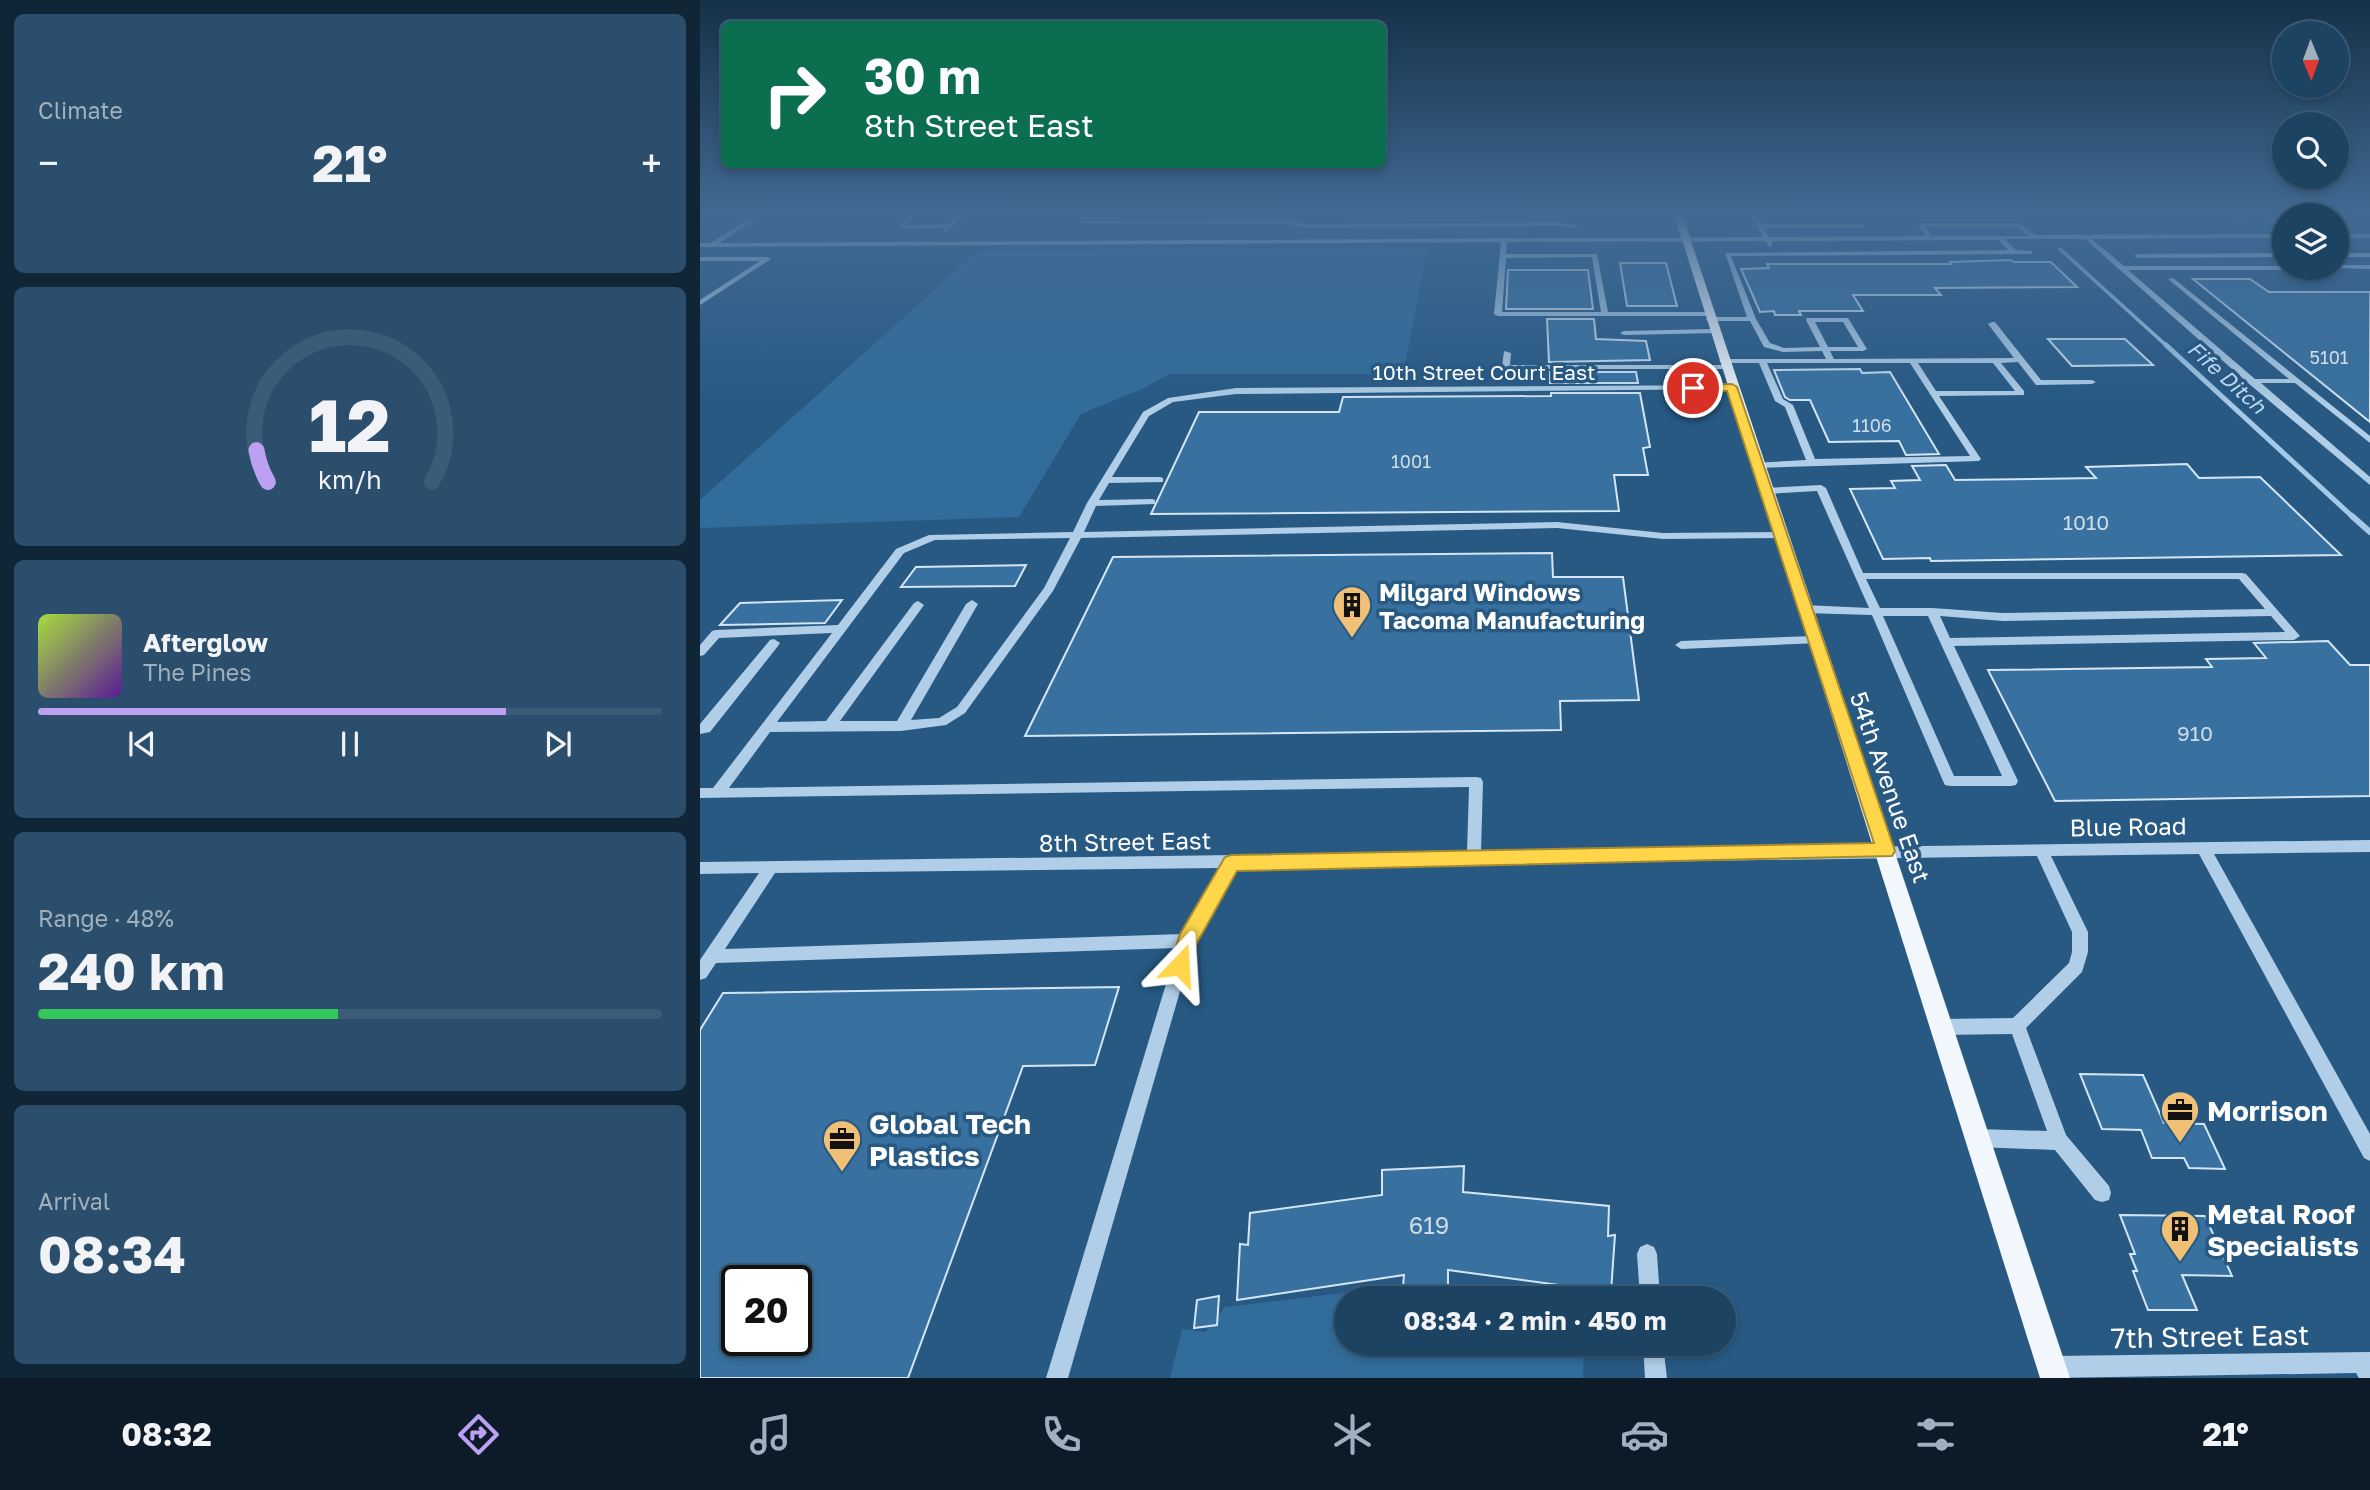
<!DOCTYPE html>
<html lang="en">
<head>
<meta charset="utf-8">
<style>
	body { margin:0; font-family:"Golos Text",sans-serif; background:#2a4e6b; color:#f1f3f6; height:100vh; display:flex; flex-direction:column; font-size:26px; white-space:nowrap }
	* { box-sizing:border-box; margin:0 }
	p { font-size:23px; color:#a0b0be }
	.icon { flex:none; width:38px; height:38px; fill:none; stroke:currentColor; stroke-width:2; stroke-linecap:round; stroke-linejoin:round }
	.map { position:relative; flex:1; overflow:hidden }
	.details { display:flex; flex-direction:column; gap:14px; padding:14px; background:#102536; width:700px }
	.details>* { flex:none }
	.top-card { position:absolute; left:21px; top:21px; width:665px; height:147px; border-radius:10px; box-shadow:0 4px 10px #0003,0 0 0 2px #3b5c77; background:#0b6e4f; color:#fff; overflow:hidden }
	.needle { width:46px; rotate:179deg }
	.buttons { position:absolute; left:1572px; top:21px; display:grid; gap:14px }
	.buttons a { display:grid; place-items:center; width:77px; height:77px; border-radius:50%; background:#1d4362; box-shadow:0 4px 10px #0003,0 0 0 2px #3b5c77; font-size:35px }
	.speed { position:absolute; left:21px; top:1265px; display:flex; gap:14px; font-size:35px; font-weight:700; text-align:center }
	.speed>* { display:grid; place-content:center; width:91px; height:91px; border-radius:50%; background:#1d4362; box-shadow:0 4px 10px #0003,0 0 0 2px #3b5c77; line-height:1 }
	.speed .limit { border:4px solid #111; border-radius:10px; background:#fff; color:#111 }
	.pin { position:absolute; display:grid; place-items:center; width:60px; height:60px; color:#fff; margin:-30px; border:4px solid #fff; border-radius:50%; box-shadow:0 2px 7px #0007 }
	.me { position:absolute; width:77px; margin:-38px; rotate:20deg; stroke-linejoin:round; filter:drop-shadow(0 0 5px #0008) }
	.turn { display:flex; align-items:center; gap:24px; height:147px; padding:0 28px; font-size:32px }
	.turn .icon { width:91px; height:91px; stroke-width:2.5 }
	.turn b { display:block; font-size:49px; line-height:60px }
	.big { font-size:52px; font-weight:700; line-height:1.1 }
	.details .widget { flex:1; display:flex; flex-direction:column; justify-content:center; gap:10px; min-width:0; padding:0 24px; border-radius:10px; background:#2a4e6b }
	.details .dial { align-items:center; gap:0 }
	.dial svg { height:182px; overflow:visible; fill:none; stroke:#3b5c77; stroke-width:7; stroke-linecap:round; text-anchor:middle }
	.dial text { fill:#f1f3f6; stroke:none }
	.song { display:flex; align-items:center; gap:21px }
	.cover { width:84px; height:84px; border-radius:10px; background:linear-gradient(135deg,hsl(80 70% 55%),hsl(270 70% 35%)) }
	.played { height:7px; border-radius:4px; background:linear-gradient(90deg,#bca0f2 75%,#3b5c77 75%) }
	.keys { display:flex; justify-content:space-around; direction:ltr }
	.heat { display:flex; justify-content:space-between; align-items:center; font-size:38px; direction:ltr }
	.charge { height:10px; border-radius:5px; background:linear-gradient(90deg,#34c759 48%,#3b5c77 0) }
	.trip { position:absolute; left:634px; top:1286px; width:402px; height:70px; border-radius:35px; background:#1d4362; box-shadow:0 4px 10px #0003,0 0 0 2px #3b5c77; font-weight:700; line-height:70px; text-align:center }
	.tab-bar { display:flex; height:112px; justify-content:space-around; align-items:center; background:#0c1b27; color:#a0b0be }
	.tab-bar .icon { width:49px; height:49px }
	.tab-bar .current { color:#bca0f2 }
	.tab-bar b { font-size:32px; color:#f1f3f6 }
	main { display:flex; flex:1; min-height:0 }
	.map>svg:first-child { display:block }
	.green { fill:#326c9a }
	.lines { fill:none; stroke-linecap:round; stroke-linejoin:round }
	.stream-far2 { stroke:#a5cae7; stroke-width:3.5 }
	.stream-far1 { stroke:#a5cae7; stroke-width:5 }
	.stream { stroke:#a5cae7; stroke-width:6 }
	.building { fill:#38719f; stroke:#d4e6f5; stroke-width:2; fill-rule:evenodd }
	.minor { fill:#b0cee7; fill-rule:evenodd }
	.major { fill:#f2f7fd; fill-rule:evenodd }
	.route { fill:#ffd54a; stroke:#a68a30; stroke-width:2 }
	.labels { text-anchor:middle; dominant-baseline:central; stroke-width:7; stroke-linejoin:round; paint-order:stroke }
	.far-number-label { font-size:18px; fill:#cddce7 }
	.far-street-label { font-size:21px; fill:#fff; stroke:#275983 }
	.far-water-label { font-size:21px; font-style:italic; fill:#bcd8ee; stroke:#275983 }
	.number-label { font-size:21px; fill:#cddce7 }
	.poi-label { font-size:24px; font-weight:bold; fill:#fff; stroke:#275983; text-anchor:start }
	.street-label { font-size:24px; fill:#fff; stroke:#275983 }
	.near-number-label { font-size:24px; fill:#cddce7 }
	.near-poi-label { font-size:28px; font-weight:bold; fill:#fff; stroke:#275983; text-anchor:start }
	.near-street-label { font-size:28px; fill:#fff; stroke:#275983 }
</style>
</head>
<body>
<main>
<section class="details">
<div class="widget"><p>Climate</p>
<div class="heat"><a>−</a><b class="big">21°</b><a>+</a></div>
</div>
<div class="widget dial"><svg viewBox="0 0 100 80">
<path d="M14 69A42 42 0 1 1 86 69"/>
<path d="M14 69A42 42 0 0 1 9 55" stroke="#bca0f2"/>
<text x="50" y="56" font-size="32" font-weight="700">12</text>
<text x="50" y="72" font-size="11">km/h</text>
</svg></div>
<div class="widget">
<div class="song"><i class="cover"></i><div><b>Afterglow</b><p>The Pines</p></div></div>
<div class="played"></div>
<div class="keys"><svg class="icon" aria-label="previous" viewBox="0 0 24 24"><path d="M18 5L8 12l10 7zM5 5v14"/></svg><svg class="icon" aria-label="pause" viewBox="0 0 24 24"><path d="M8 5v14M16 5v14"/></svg><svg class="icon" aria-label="next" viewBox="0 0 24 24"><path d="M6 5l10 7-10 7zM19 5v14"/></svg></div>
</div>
<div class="widget"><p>Range · 48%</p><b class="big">240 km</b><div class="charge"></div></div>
<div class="widget"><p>Arrival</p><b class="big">08:34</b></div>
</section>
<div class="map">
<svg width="1670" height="1378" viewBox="0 0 1670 1378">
	<rect width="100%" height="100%" fill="#275983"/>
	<path class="green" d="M728,247L703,374H469L442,389L381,414L319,517L0,528V500L278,251Z
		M693,1287L696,1298H646V1344H884L883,1378H470L482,1329L506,1332L525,1307Z"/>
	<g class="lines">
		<path class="stream-far2" d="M1360,249L1468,347"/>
		<path class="stream-far1" d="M1466,345L1654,518"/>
		<path class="stream" d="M1652,516L1670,532"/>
	</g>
	<path class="building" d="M1311,260L1314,262H1351L1377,287L1235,288L1241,295H1153L1163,311H1099L1101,315H1075L1074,311L1060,312L1041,269L1069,268L1067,264H1251L1250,262Z
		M920,263H966L977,306H927Z
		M808,270H888L893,309H806Z
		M1493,279H1550L1569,292H1670V422Z
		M847,319H894L896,339L946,341L950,360L849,362Z
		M1348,339H1425L1453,365L1372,366Z
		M1160,369L1162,373L1190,372L1239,454L1206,455L1199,441L1129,442L1110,400H1090L1085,397L1074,370Z
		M850,372H936L938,383H850Z
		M851,393H940L950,447L943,448L948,475H914L919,511L451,514L499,412H639L643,397L851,396Z
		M1487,464L1499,478L1560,477L1641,555L1231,561L1230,558L1183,559L1150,489L1195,488L1191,481L1220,480L1212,466L1246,465L1255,480L1396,478L1386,467Z
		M852,553L853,577H923L939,700L860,701L861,730L325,736L413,557Z
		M326,565L315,586L201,587L216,567Z
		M142,600L125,623L20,625L40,603Z
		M1628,641L1650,665H1670V796L1355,801L1288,670L1512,667L1506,659L1566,658L1554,643Z
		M419,987L395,1065L323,1066L208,1378H0V1030L23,993ZM37,1281H96V1340H37Z
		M1380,1074L1443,1075L1464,1123L1504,1124L1525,1169L1489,1168L1484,1158H1452L1441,1130L1402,1129Z
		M764,1166L763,1192L909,1206L908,1236L915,1235L911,1292L748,1270V1298H702L704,1275L537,1300L540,1244L548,1245L550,1213L682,1195V1170Z
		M1420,1215L1505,1216L1532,1276L1482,1275L1497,1310H1448L1433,1271H1437L1430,1254H1435Z
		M519,1296L517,1325L494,1328L497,1300Z"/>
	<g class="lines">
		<path class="minor" d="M57,214H64L19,243L1063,237L1052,217L1047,216H978L975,214H1053L1056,215L1062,224H1161L1164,226L1161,228H1064L1069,237L1225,236L1219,225L1222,223H1319L1336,235L1584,234V238L1392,239L1424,266H1584V268H1587L1584,270H1428L1555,379H1589L1468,279L1473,278L1670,436V443L1595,383H1561L1670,477V485L1548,383L1385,239H1305L1316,250L1332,251V253L1330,254L1031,256L1056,319L1070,343L1084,348L1120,347L1106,320L1107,318H1148L1167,349L1163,351H1130L1134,359L1314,358L1288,324L1292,322H1295L1341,380H1392L1396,382L1392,384L1339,385H1336L1318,362L1301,363L1324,391V395L1239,396L1281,459L1279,461L1057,468L1052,465L1054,463L1106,460L1085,407L1075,401L1059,363H1023L1019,361L1023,359H1126L1122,351L1083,352L1064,347L1050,321H1007L1006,319L1010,317H1047L1025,253L1308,250L1298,240L1071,241L1073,245L1070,247L1065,241L807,242L806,254H897L908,312H1008L1012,314L1008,316H798L794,314L801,242L0,247V243H10ZM1226,227H1317L1328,236H1231ZM892,257L901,312H802L806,258ZM1115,322H1143L1158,347H1128ZM1067,363H1210L1270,456L1115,459L1093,405L1083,399ZM1218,363H1293L1315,391H1236Z
			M212,214H218L205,224L207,225L248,224L262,214H268L245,232L242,230L244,228L206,229L199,225V223Z
			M1531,214H1538L1549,221L1544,222Z
			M382,220H588L607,224L858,222L880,226L877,228L858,226L607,228L588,224L380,223Z
			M1636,234H1670V238H1636Z
			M1584,253V257L1437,258L1434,256L1437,254Z
			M1636,253H1670V257H1636Z
			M0,257H68L71,259L0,305V300L60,261H0Z
			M1636,265H1670V269L1634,268H1636Z
			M1014,329L1018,331L1017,333L924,335L920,333L924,331Z
			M804,351L811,353L810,365H1025L1029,367L1025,369H806L802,367Z
			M1035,385V389H1032L536,394L473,402L449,416L412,477H460L463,478V482L409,483L399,500L452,499L455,500V504L396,506L384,532L857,522L963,533L1080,532L1085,535L1080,538L963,539L857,528L381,538L353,591L265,713L246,725L201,731L70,732L29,788L776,777L781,778L783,782L781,852L1670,840V852L1514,854L1670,1134V1161L1664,1158L1499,854L1351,856L1388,932V952L1382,972L1326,1028L1366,1135L1409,1186L1411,1193L1409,1200L1402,1202L1395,1200L1355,1150L1277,1147L1271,1144L1268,1138L1271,1132L1277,1129L1347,1131L1312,1034L1242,1035L1236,1033L1234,1027L1236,1021L1242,1019L1313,1018L1369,963L1372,952V932L1337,856L536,868L494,943L368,1378H346L477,948L16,963L6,978L0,980V960L59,873L0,874V862L767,852L769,787L0,798V788H13L132,633L19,638L4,655L0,656V645L12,631L16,630L138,625L196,549L229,535L373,532L387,503L443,412L468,398L536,388ZM370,538L344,588L257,707L239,718L211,720L278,604L272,600L266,604L197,721H140L224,605L218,601L214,603L126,721L77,722L204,553L235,540ZM521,868L483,934L25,949L75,873Z
			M1121,485L1126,488L1163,573H1542L1546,574L1600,636L1594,640L1254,646L1318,781L1316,785L1311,786H1250L1245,785L1243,781L1172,615L1104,613L1098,609L1104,605L1169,608L1117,491L1065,494L1060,491L1065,488ZM1166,579H1539L1565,609L1303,613L1232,608H1180ZM1183,616H1228L1302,776H1254ZM1240,616L1303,621L1571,616L1585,632L1250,638Z
			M1114,636L1120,640L1118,643L981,649L975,645L981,641Z
			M74,639L80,643L78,646L10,732L0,734V724L70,640Z
			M947,1244L954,1247L957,1254L960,1298H940L937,1254L940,1247Z
			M943,1344H963L967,1378H945Z
			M1670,1352V1378H1659L1656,1373L1352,1378L1345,1374L1341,1367L1345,1360L1352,1356Z"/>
		<path class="major" d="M974,214H982L1370,1378H1340Z"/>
	</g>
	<linearGradient id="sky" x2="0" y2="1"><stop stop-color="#153148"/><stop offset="0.53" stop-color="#416a93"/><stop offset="1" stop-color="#416a93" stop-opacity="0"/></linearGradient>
	<rect width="1670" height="407" fill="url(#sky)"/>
	<path class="route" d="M1032,384L1037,387L1195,851L1192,856L537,871L497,943L487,972L480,975L473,972L470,965L480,934L525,857L531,855L1174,843L1027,391H993L988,388L993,385Z"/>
	<defs>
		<g id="building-pin" transform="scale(2.0125)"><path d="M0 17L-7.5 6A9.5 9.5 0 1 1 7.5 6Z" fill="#efc076" stroke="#275983"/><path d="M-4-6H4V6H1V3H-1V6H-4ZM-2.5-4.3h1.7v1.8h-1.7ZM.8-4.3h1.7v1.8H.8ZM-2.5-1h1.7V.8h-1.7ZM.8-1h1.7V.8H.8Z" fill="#111"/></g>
		<g id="office-pin" transform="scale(2.0125)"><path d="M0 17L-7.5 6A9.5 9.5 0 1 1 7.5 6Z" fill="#efc076" stroke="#275983"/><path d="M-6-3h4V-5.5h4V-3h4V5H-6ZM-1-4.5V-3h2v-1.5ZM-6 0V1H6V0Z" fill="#111"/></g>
	</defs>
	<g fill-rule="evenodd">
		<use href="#building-pin" x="652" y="605"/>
		<use href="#office-pin" x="1480" y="1110"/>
		<use href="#office-pin" x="142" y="1139"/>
		<use href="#building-pin" x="1480" y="1229"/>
	</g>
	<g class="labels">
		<g class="far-number-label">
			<text x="1629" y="357">5101</text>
			<text x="1172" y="425">1106</text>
			<text x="711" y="461">1001</text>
		</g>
		<g class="far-street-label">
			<text x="784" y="372">10th Street Court East</text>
		</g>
		<g class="far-water-label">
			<text transform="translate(1527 377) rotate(42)">Fife Ditch</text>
		</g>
		<g class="number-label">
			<text x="1386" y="522">1010</text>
			<text x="1495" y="733">910</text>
		</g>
		<g class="poi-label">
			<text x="679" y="591">Milgard Windows<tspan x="679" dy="28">Tacoma Manufacturing</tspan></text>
		</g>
		<g class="street-label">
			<text transform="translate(1191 787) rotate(71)">54th Avenue East</text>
			<text transform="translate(1428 826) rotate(-1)">Blue Road</text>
			<text transform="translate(425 841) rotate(-1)">8th Street East</text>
		</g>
		<g class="near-number-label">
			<text x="729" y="1224">619</text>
		</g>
		<g class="near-poi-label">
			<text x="1507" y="1110">Morrison</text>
			<text x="169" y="1123">Global Tech<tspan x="169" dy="32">Plastics</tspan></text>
			<text x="1507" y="1213">Metal Roof<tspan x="1507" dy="32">Specialists</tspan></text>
		</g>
		<g class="near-street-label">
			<text transform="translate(1510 1336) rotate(-1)">7th Street East</text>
		</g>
	</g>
</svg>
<div class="buttons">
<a><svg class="needle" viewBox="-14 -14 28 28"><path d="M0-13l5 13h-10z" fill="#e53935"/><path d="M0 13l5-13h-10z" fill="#a0b0be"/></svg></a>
<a><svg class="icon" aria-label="search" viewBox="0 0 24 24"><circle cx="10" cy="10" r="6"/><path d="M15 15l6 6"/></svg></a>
<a><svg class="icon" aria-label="layers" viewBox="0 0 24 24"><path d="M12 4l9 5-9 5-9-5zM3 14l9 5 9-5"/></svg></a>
</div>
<div class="speed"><div class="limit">20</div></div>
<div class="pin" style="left:993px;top:388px;background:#d93025"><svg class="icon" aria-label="arrive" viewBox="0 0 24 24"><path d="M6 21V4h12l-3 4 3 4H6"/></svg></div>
<svg class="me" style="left:480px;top:965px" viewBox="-20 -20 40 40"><path d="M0-17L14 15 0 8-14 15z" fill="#ffd54a" stroke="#fff" stroke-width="4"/></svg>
<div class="trip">08:34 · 2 min · 450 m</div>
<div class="top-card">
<div class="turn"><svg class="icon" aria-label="right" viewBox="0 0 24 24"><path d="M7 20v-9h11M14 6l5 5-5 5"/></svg><div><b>30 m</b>8th Street East</div></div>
</div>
</div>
</main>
<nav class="tab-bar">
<b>08:32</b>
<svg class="icon current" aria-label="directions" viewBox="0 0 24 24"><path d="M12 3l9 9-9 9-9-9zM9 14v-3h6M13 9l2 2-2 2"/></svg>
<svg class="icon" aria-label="music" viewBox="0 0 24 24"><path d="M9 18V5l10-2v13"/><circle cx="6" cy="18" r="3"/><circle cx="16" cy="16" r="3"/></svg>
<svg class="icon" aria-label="phone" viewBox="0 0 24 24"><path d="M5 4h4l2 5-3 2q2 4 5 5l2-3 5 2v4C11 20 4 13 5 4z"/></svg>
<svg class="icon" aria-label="climate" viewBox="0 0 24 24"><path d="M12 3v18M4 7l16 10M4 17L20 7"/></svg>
<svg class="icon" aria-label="car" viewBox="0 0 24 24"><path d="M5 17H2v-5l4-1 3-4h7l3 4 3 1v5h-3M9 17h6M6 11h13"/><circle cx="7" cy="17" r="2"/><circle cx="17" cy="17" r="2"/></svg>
<svg class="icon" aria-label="filters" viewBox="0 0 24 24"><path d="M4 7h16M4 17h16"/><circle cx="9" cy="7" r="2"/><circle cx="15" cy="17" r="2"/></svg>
<b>21°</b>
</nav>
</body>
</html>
